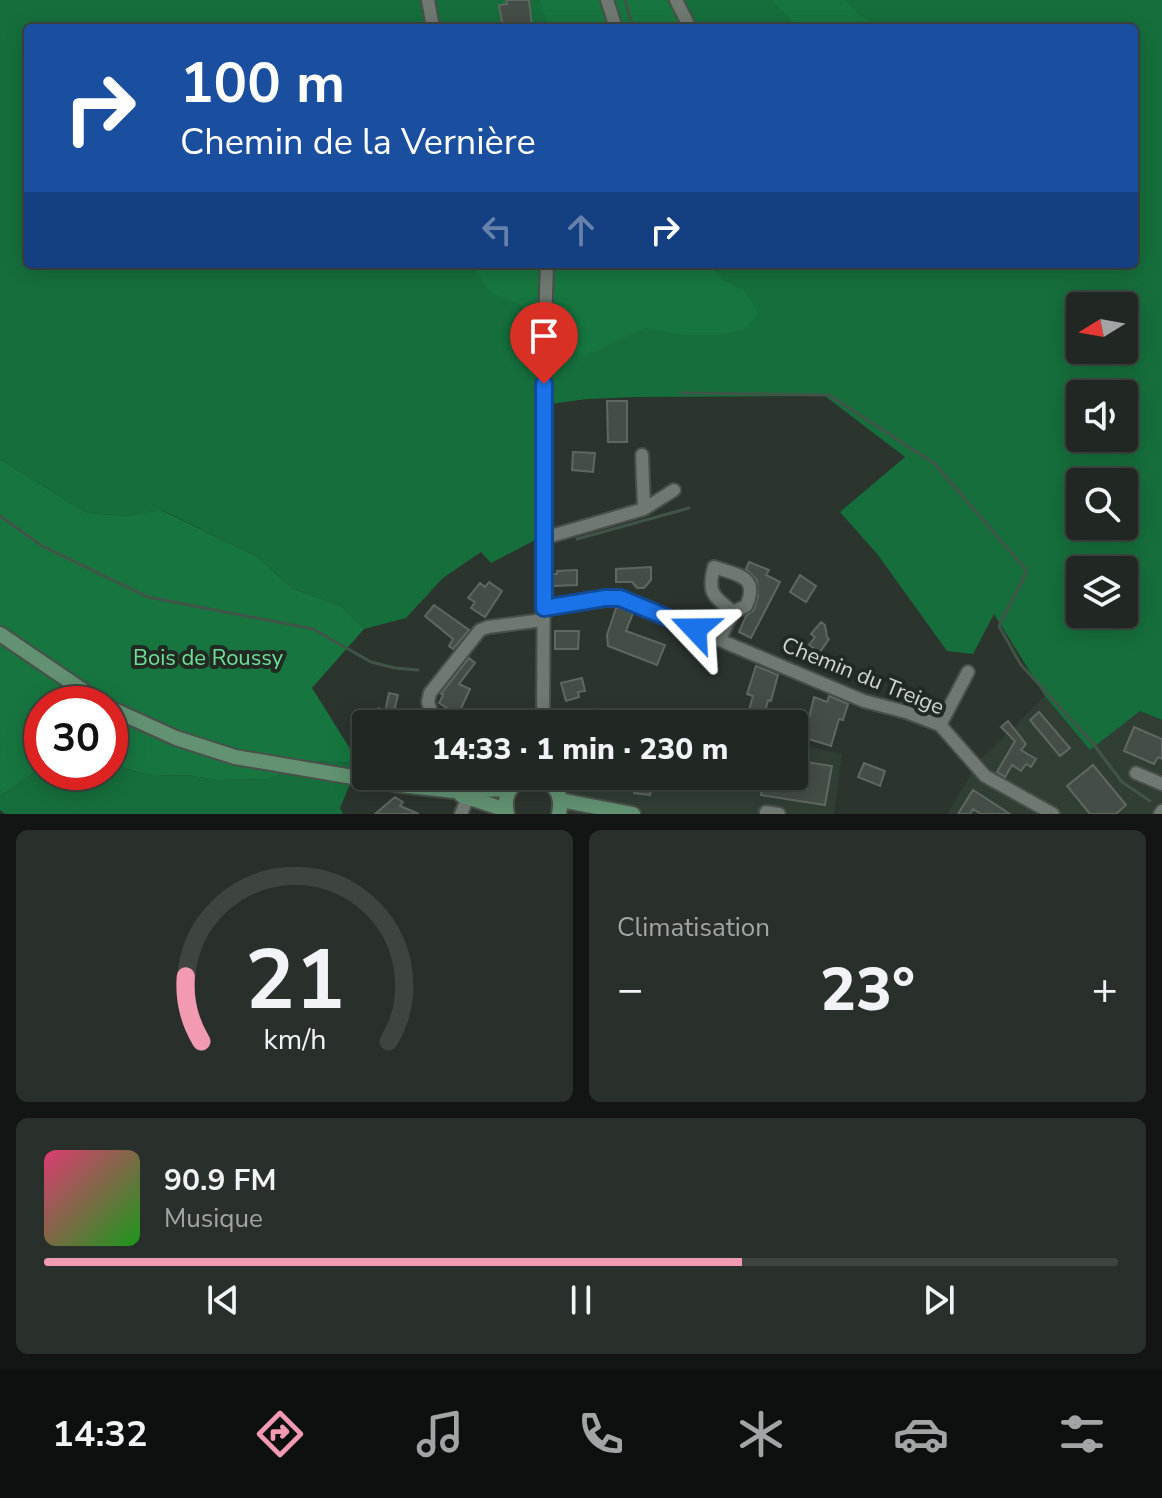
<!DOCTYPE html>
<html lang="fr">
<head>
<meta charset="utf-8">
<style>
	body { margin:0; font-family:"Nunito Sans",sans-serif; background:#292f2a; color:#f1f3f6; height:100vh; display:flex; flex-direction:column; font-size:30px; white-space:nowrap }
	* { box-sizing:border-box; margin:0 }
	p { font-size:26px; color:#a2a5a5 }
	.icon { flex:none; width:44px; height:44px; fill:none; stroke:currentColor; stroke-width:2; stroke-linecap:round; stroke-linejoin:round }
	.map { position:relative; height:814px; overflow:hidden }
	.side { display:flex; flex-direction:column; gap:16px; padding:16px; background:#121513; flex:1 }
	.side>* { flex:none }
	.hud { position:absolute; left:24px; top:24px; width:1114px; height:244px; border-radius:8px; box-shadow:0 4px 20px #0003,0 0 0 2px #3e4440; background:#1a4fa0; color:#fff; overflow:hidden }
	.needle { width:52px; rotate:259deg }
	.controls { position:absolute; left:1066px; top:292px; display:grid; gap:16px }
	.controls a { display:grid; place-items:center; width:72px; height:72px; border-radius:8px; background:#212722; box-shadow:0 4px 20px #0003,0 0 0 2px #3e4440; font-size:40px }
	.speed { position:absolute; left:24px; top:686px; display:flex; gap:16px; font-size:40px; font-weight:700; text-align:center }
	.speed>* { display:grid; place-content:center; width:104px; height:104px; border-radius:50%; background:#212722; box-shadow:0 4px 20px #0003,0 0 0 2px #3e4440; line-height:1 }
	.speed .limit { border:12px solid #d22; background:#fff; color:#111 }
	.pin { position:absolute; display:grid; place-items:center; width:68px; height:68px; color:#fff; margin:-82px -34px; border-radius:50% 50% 50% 0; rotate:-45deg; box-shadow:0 0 8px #0007 }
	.pin .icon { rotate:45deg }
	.me { position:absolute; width:88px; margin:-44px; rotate:293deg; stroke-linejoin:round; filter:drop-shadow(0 0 6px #0008) }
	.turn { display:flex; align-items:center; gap:28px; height:168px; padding:0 24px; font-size:36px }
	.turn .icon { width:104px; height:104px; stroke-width:2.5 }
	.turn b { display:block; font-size:56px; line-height:68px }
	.lanes { display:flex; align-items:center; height:76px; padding:0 24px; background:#0003; justify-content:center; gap:40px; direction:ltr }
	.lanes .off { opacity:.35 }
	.big { font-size:60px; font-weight:800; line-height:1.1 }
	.side .card { flex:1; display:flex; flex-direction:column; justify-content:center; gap:12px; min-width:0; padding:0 28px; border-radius:12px; background:#292f2a }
	.side .dial { align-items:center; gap:0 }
	.dial svg { height:208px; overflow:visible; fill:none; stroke:#3e4440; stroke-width:7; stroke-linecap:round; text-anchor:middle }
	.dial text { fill:#f1f3f6; stroke:none }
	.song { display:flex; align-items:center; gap:24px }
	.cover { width:96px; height:96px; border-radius:12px; background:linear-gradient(135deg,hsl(340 70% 55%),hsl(120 70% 35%)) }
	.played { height:8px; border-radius:4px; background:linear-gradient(90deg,#f19ab1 65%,#3e4440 65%) }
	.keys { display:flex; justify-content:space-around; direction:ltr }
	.heat { display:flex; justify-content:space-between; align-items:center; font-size:44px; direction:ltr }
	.side .tiles { flex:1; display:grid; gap:16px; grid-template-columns:1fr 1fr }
	.card:last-child { grid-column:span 2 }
	.trip { position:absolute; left:352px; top:710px; width:456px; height:80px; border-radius:8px; background:#212722; box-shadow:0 4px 20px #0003,0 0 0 2px #3e4440; font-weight:800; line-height:80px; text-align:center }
	.menu { display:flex; height:128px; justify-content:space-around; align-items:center; background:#0d100e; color:#a2a5a5 }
	.menu .icon { width:56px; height:56px }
	.menu .active { color:#f19ab1 }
	.menu b { font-size:36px; color:#f1f3f6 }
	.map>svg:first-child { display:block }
	.built { fill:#303e34 }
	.green { fill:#166e3c; fill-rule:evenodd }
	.forest { fill:#177640 }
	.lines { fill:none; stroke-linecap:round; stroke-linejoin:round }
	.stream { stroke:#405548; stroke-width:3 }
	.building { fill:#454d47; stroke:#5f6761; stroke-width:2 }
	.minor-casing { stroke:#49504a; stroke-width:16 }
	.major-casing { stroke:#49504a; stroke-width:18 }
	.minor { stroke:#6f7871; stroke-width:12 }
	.major { stroke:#629272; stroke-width:14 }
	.route-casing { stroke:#114b97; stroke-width:20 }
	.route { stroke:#1a73e8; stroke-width:14 }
	.labels { text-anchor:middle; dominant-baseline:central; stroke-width:8; stroke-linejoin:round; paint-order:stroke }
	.park-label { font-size:22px; fill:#6fe196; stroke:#222a24 }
	.street-label { font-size:22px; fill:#d0d5d1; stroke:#222a24 }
</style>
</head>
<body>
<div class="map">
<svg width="1162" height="814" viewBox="0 0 1162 814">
	<rect width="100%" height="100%" fill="#2c342e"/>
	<path class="built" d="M1045,696L1090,749L1140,711L1162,720V814H947L980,760Z
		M600,707L601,724H553V713Z
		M794,743L842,754L834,814H563L566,793L556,776H794Z"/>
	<path class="green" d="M0,0H1162V720L1140,711L1090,750L1045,696L994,614L973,654L947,651L878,555L840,512L905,457L825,396L636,397L587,399L537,406V539L491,563L481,552L443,578L406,618L364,629L340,605L293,589L256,556L162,510L124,516L87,513L0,459ZM28,28H1134V264H28ZM1080,306H1124V350H1080ZM1080,394H1124V438H1080ZM1080,482H1124V526H1080ZM1080,570H1124V614H1080Z
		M311,761L359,763L340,808L343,814H5L0,810V796L42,767V772H110V764L153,776L187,775L217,780L269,779Z"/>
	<path class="forest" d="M540,0H671L681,19L682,28H549Z
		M772,0H845L858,14L879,28H799Z
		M480,264H709L724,281L745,291L758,313L746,328L721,335H684L649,328L640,330L585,356L546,340L521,305L489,291L476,272Z
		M0,459L87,513L124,516L161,510L256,556L293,589L340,605L364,629L312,688L359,763L311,761L269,779L217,780L187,775L153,776L110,764V704H42V767L0,796Z"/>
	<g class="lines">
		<path class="stream" d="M625,0L633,28
			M563,268V264
			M681,393L829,395L935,464L1027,571L999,626L1021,665L1091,741L1122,782L1150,801
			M0,516L42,546L148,597L313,629L371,662L395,668L418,670
			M577,539L689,508"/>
	</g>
	<path class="building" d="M506,0H529L532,28H503L499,5L507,4Z
		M607,401H627V442H608Z
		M573,452L595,453L593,472L572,470Z
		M749,562L769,570L766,575L780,582L751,638L739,632L746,616L754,610L758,597L757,580L746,569Z
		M651,567V580L644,588H637L632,582H616V569Z
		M577,570V585L553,586V574H557V571Z
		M800,575L816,586L806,602L790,592Z
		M489,582L502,591L485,617L471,608L475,602L468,598L480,583L485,587Z
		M434,605L469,630L453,649L449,646L453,639L425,616Z
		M619,607L633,613L626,631L665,645L657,665L608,646L607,635L616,608Z
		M821,622L825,625L827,637L829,639L820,652L809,645L815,637L811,634Z
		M555,631H579L578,649H555Z
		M469,658L475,663L459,684L470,689L458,715L439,703L443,695L441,694Z
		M756,666L778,675L771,701L768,700L762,724L746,720L753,696L747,694Z
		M582,678L585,691L578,692L579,697L566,701L561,683Z
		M389,693L398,695L395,707L408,724H357L379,708L385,712Z
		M829,696L848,704L843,720L839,719L831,746L796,735L800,720L808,722L814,697L827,702Z
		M1039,712L1070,748L1060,756L1030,720Z
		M1008,721L1026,744L1021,750L1036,759L1031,767L1026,764L1021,771L1012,765L1005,777L997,772L1015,741L1001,727Z
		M1134,727L1162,739V759L1158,757L1154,764L1124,751Z
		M806,762L832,766L825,805L761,795L764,776H794V773L804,775Z
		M864,763L885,771L880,786L858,777Z
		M1093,765L1126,805L1116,814H1090L1067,786Z
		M565,776H609L607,788L565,781Z
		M622,776L654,778L650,795L634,793V788Z
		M973,790L1010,814H981L973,809L970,814H958Z
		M395,797L403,802L400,806L419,814H375Z"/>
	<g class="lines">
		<g class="minor-casing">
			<path id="minor" d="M428,0L433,28
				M607,0L616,28
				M676,0L690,28
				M644,509L674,490
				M544,538L644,509L642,455
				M544,608L620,598L864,701L906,712L940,725L985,776L1053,814
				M720,639L733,612L746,606C760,576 737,575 714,567C707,593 713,596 733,612
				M435,724L428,702L430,693L480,630L488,627L543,620
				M543,724L545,324L547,264
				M940,725L968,672
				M1136,773L1162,784
				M456,776L457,778
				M461,814L468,797
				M766,814V812L779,814
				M1160,814L1162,811"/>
		</g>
		<g class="major-casing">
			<path id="major" d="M0,634L103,704
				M110,708L176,738L235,757L400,785L454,791L510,789
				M461,795L506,810
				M560,800L633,814
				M507,814C496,766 570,766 559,814"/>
		</g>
		<use href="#minor" class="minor"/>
		<use href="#major" class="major"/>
	</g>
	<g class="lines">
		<g class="route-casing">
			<path id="route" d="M544,384V608L605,598H620L695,629"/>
		</g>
		<use href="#route" class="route"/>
	</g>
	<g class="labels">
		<g class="park-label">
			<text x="208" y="658">Bois de Roussy</text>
		</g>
		<g class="street-label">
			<text transform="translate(863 676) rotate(22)">Chemin du Treige</text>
		</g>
	</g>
</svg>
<div class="controls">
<a><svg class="needle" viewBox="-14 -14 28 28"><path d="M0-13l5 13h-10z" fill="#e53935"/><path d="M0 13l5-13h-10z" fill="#a2a5a5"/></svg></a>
<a><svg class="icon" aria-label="sound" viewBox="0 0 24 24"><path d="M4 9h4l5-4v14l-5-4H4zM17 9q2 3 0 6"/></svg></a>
<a><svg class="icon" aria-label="search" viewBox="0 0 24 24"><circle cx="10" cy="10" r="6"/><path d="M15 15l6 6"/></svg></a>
<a><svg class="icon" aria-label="layers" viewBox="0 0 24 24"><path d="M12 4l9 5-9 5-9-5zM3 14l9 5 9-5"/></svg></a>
</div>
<div class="speed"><div class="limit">30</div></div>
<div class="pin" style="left:544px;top:384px;background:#d93025"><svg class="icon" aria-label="arrive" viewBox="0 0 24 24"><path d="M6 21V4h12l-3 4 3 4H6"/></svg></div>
<svg class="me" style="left:695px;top:629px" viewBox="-20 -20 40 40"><path d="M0-17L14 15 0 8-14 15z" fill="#1a73e8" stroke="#fff" stroke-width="4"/></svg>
<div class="trip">14:33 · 1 min · 230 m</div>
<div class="hud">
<div class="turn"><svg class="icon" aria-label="right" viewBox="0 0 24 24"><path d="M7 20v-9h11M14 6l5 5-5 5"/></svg><div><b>100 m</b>Chemin de la Vernière</div></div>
<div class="lanes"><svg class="icon off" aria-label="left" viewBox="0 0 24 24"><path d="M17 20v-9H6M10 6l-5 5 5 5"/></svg><svg class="icon off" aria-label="ahead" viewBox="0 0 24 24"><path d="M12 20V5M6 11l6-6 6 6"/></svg><svg class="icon" aria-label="right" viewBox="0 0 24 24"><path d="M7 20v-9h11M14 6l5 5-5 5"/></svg></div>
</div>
</div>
<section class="side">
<div class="tiles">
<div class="card dial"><svg viewBox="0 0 100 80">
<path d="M14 69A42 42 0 1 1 86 69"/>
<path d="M14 69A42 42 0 0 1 8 44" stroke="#f19ab1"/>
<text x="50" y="56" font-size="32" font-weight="700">21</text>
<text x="50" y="72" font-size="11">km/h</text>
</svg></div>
<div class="card"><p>Climatisation</p>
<div class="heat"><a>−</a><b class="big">23°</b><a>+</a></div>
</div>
<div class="card">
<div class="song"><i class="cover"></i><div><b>90.9 FM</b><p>Musique</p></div></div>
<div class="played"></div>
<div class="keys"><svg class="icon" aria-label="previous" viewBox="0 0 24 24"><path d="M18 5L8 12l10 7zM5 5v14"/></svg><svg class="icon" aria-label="pause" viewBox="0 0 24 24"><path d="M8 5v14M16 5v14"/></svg><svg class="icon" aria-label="next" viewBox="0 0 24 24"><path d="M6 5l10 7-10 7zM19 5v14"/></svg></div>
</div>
</div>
</section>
<nav class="menu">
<b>14:32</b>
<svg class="icon active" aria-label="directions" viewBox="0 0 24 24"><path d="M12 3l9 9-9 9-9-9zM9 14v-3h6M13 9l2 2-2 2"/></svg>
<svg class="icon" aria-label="music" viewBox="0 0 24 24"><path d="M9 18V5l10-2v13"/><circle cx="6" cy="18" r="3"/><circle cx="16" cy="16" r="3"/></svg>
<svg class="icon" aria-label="phone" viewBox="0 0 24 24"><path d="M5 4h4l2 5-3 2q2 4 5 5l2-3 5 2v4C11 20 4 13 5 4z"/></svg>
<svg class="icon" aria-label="climate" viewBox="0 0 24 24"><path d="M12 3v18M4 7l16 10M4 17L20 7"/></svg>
<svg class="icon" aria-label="car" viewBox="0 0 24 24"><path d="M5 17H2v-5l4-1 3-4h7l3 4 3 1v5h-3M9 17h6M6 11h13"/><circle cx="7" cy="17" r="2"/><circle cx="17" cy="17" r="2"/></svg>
<svg class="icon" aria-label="filters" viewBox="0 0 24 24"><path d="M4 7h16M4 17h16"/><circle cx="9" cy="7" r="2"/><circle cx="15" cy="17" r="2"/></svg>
</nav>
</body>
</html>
